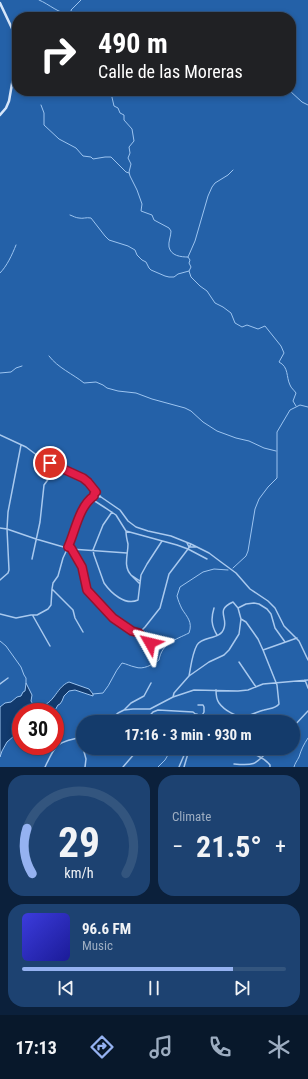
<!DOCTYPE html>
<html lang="en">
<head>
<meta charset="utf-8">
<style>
	body { margin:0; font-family:"Roboto Condensed",sans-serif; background:#1d4271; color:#f1f3f6; height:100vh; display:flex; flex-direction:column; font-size:15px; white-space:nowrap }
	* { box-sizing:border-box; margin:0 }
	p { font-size:13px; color:#9dadc1 }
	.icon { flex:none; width:22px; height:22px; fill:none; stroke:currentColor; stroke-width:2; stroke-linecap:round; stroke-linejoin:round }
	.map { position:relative; height:767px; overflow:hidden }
	.details { display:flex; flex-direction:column; gap:8px; padding:8px; background:#0b203b; flex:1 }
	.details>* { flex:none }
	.banner { position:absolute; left:12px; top:12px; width:284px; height:84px; border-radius:16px; box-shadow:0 2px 6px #0003,0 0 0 1px #33557e; background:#202124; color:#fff; overflow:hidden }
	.speed { position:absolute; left:12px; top:703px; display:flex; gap:8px; font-size:20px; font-weight:700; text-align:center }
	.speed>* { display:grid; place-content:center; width:52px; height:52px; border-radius:50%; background:#143b6b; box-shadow:0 2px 6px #0003,0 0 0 1px #33557e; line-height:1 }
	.speed .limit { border:6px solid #d22; background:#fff; color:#111 }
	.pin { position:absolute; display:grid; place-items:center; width:34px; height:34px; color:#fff; margin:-17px; border:2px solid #fff; border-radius:50%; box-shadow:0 1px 4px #0007 }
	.me { position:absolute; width:44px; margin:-22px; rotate:307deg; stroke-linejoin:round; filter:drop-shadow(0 0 3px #0008) }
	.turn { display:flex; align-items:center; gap:14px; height:84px; padding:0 20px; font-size:18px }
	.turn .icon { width:52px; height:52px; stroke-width:2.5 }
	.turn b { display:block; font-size:28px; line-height:34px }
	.big { font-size:30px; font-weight:700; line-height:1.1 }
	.details .tile { flex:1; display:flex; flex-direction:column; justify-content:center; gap:6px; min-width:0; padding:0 14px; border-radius:16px; background:#1d4271 }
	.details .dial { align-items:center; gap:0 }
	.dial svg { height:104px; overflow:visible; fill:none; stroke:#33557e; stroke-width:7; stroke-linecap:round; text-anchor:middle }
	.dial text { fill:#f1f3f6; stroke:none }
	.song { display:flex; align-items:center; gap:12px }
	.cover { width:48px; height:48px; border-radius:6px; background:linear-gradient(135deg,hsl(240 70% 55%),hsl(240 70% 35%)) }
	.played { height:4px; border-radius:2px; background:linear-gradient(90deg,#95b2f1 80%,#33557e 80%) }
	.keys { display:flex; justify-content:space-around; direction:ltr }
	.heat { display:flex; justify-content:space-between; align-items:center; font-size:22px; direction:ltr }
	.details .tiles { flex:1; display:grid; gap:8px; grid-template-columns:1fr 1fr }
	.tile:last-child { grid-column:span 2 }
	.trip { position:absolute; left:76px; top:715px; width:224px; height:40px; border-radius:20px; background:#143b6b; box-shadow:0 2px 6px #0003,0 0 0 1px #33557e; font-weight:700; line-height:40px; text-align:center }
	.dock { display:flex; height:64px; justify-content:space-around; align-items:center; background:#08182b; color:#9dadc1 }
	.dock .icon { width:28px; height:28px }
	.dock .current { color:#95b2f1 }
	.dock b { font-size:18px; color:#f1f3f6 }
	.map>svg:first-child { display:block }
	.green { fill:#2461a8; fill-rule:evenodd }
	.water { fill:#123a6d; stroke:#9cc4f0 }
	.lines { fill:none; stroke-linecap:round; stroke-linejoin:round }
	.stream { stroke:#9cc4f0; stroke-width:1 }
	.street { stroke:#a9c9ee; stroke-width:1.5 }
	.secondary { stroke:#d6e6fa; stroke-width:2.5 }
	.route-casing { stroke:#92132f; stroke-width:10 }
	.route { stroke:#e11d48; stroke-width:7 }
</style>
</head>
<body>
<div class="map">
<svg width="308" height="767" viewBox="0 0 308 767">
	<rect width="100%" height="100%" fill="#1b4f8f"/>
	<path class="green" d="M0,0H308V767H0ZM17,17H291V91H17ZM21,712H55V746H21ZM83,722H293V748H83Z"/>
	<path class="water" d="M69,682L89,689L93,694V696L75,690L69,691L64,696L62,701L60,704L58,705L54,712H21V730L7,742L2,751L0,757V707L5,703L11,702L17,697L21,696L23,692L25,691L26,683L32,695L31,701L34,706C54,709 55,687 69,682Z"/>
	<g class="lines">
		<path class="stream" d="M39,0C49,4 59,14 70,14L73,17
			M72,14L71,10L81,0
			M291,74L292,73
			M107,91L111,93L114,106L118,108L120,113L124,115V120L132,129L134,141L129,147L130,153L128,158L131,164L129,172L130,176L137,190L142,204L141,211L152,215L154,220L169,228L171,231C171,236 168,242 169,247C171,256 181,257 188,257L190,260L189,263L191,267L189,271L191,277L200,286L207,291L215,303L223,307L231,313L235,323L242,327L247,325L258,329L265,326L281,346L284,353L279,362C289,367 286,377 290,385C291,388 294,390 296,393L293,401L296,406
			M290,91L302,102L308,105
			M41,105L44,113V125L59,139L76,148L83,156L91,157L93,159L105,157H111L126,172L129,173
			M70,215C73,216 76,218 79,218C83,219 86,217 91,218L105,236L109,240L128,246L135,250L137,255L142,260L146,262L149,268L151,270L165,276L169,277H174L178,274L189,271
			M188,257L195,241L208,196L212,187L215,183L228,175L233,170
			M0,273C7,266 12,255 16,245
			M49,356C58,368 73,374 84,383L96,382L103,385L107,388L118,391L136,393L152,399L185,408L191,411L203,422L217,431L236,438L249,441L264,448L276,451
			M0,373L11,372L16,368L22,366
			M233,568L246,556L248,551L255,509L259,499L268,487L277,478V432L290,410L300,405L308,407
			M0,641L6,646L21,667L24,675L26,678V683
			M93,694L103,693C111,684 114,672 122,663C127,664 130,666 135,667C143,670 152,665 159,660C162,643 175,640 189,633C193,622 187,617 182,609C180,605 178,600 177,596L180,587L203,572L214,569L228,570
			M158,767L165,760L172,748
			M294,767C295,763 297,761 299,757C301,750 304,744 308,738"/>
		<path class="street" d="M0,435L26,447L42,459L83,478L101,497L120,510L128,521L136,527L148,531L171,536L191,544L209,553L221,562L236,573L250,589L268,601L275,608L284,626L299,641L308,660
			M90,498L104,507L116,515L126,531L177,545L188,549L207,559
			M90,498L97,496L100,497
			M112,512L103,525L93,550L94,555L104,583C111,593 125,606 138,600L141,575L147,564L162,541
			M0,528L7,529L36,539L67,548
			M126,531C126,535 127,540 128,544C128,555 123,566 131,575
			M187,543L189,547H196
			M68,548L71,549L82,567L87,590L113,618L132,631L139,633L145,627L160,608L169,574L188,549L191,544
			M71,549L127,553
			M32,559L40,522L44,485L58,466
			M0,580L8,573L9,570L7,529L8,512L21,445
			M140,584L131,575L140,581
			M52,589L73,610L75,618L83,632
			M214,608C211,618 211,625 217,635
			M238,608L246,604L254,603L259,604L267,609L271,614L275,628L285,642
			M0,614L16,618L31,615H37L48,609L51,605L52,589L53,583L58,576L63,558L70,543L80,515L83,508L90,498L93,491L92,489
			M33,616L50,646
			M139,633L146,641L150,643L149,645L145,647
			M263,650L297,638
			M239,662L256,687
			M189,676C191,666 192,654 197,645C202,636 221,640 224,628C228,617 215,610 233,602L238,608L241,619L246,622L258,639L263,650L277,685L279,704C275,709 270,708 264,710C258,711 253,715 246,716C237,718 224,710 219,703C216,699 216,695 216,690
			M305,680L308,688
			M0,684L8,678
			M173,697L174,693L189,676L209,662L224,655L229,650L239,634L241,619
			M198,705H203L204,707V712L200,719
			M124,710L131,703L144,696L151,683
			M107,722L118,713L124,710L133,709H150L173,697L194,690L238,691L248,690L263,684L308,680
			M144,722L153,712L158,710L193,712L205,722
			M168,722L172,719L186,718L197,714
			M293,727L308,711
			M79,738L83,747
			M83,748L86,759L85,767
			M236,748C248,752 262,755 270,765V767
			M42,752L50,750L53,751
			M234,764C257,766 255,764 271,748
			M45,767C57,742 56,743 83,737
			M123,767L135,753L147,748
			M179,767L185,753L190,748
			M184,767L189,750"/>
		<path class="secondary" d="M0,3L17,39
			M0,115L6,108L9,101L17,55"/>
	</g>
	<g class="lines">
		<g class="route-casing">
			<path id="route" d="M50,463L83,478L88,482L96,492L94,494V496C79,506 75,532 68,547L71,548L82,567L87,590L113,618L132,631L139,633L146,641L149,642L150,643"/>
		</g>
		<use href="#route" class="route"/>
	</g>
</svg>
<div class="speed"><div class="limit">30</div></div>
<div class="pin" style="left:50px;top:463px;background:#d93025"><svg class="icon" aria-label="arrive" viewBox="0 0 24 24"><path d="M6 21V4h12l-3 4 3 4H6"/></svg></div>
<svg class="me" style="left:150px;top:643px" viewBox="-20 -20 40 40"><path d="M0-17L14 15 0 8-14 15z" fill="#e11d48" stroke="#fff" stroke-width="4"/></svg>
<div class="trip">17:16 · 3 min · 930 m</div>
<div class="banner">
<div class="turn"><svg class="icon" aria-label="right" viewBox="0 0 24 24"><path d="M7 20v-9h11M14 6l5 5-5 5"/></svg><div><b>490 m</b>Calle de las Moreras</div></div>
</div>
</div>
<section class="details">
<div class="tiles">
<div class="tile dial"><svg viewBox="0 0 100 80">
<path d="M14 69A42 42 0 1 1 86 69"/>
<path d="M14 69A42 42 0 0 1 10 34" stroke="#95b2f1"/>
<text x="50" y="56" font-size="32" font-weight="700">29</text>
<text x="50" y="72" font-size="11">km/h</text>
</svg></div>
<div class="tile"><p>Climate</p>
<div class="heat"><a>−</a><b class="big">21.5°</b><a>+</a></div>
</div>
<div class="tile">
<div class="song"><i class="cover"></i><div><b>96.6 FM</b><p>Music</p></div></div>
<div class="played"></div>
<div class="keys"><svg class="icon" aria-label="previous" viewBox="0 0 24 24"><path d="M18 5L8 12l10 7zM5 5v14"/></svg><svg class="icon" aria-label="pause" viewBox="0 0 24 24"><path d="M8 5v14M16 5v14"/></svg><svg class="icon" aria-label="next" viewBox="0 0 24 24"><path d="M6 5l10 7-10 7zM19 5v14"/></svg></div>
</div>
</div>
</section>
<nav class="dock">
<b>17:13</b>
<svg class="icon current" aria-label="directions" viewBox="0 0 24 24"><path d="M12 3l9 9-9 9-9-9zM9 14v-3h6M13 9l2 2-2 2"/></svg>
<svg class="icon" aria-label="music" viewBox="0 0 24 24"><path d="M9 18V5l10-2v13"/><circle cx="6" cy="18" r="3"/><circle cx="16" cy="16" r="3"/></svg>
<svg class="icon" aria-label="phone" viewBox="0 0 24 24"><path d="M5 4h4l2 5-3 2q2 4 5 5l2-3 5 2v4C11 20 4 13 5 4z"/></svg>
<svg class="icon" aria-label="climate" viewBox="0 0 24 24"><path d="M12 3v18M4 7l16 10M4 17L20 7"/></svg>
</nav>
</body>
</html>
